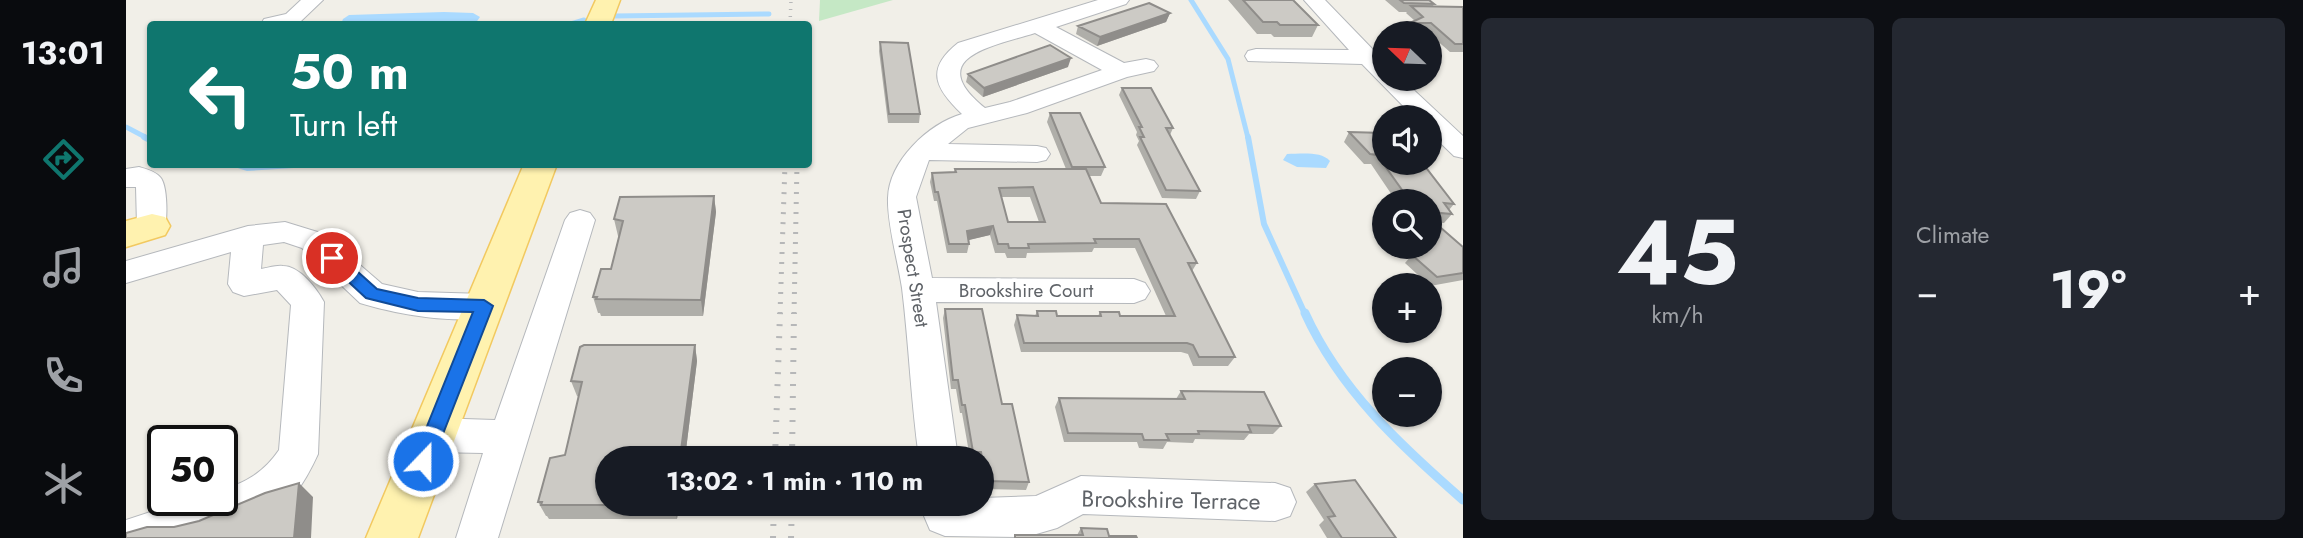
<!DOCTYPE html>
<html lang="en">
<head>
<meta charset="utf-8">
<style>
	body { margin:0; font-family:Jost,sans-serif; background:#242831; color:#f1f3f6; height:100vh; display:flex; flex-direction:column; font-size:26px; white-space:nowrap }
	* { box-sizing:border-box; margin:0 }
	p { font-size:23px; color:#9ea1a6 }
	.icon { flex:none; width:38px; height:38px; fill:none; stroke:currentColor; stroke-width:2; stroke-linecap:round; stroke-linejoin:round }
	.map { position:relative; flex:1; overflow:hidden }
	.panel { display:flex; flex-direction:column; gap:18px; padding:18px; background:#0d0f14; width:840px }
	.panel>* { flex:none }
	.banner { position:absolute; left:21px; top:21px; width:665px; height:147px; border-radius:7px; box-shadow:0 2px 5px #0004; background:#0f766e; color:#fff; overflow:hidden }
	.needle { width:46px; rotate:293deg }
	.buttons { position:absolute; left:1246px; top:21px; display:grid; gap:14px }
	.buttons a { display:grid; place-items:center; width:70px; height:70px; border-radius:50%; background:#171b24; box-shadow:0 2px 5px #0004; font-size:35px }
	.speed { position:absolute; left:21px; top:425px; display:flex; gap:14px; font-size:35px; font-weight:700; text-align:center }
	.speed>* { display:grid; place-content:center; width:91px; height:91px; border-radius:50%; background:#171b24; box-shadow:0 2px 5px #0004; line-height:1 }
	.speed .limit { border:4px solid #111; border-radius:10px; background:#fff; color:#111 }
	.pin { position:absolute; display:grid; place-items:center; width:60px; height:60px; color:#fff; margin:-30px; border:4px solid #fff; border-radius:50%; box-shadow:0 2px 7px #0007 }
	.me { position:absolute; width:77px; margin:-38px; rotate:22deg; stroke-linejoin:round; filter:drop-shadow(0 0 5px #0008) }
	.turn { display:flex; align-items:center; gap:24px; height:147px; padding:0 28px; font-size:32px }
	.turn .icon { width:91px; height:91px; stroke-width:2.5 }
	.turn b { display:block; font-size:49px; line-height:60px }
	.big { font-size:52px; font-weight:700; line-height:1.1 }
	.panel .widget { flex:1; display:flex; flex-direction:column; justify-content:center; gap:10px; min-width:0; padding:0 24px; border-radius:10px; background:#242831 }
	.panel .dial { align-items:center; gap:0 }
	.dial b { font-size:91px; line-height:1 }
	.heat { display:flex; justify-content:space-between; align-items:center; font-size:38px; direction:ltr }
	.panel .tiles { flex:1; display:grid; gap:18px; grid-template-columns:repeat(2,1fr) }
	.trip { position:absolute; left:469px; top:446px; width:399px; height:70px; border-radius:35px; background:#171b24; box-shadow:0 2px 5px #0004; font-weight:700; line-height:70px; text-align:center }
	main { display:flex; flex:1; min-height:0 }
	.dock { display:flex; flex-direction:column; width:126px; justify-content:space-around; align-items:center; background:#090b0e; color:#9ea1a6 }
	.dock .icon { width:49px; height:49px }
	.dock .active { color:#0f766e }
	.dock b { font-size:32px; color:#f1f3f6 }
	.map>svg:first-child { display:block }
	.green { fill:#c5e8c5 }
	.water { fill:#aadaff }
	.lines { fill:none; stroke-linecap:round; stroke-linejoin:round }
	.stream-far2 { stroke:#aadaff; stroke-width:5 }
	.stream-far1 { stroke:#aadaff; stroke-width:6 }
	.stream { stroke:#aadaff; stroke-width:9 }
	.minor-casing { stroke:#b5b8bc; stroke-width:2 }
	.major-casing { stroke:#f2c960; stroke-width:3 }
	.minor { fill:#fff; fill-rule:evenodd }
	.major { fill:#fff2af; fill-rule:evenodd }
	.rail-far2 { stroke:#b6b7b8; stroke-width:3.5; stroke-dasharray:1 6; stroke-linecap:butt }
	.rail-far1 { stroke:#b6b7b8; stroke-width:5; stroke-dasharray:2 8; stroke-linecap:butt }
	.rail { stroke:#b6b7b8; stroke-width:6; stroke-dasharray:2 10; stroke-linecap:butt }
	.wall { fill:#afaea9; fill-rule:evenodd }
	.shaded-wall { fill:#8f8d8a }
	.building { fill:#cccac5; stroke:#8f8d8a; stroke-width:2; fill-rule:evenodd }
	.route { fill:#1a73e8; stroke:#114b97; stroke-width:2 }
	.labels { text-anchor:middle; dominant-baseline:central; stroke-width:7; stroke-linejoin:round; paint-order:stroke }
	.street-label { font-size:19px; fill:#5f6368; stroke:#fff }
	.near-street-label { font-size:23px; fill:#5f6368; stroke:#fff }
</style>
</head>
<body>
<main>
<nav class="dock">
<b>13:01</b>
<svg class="icon active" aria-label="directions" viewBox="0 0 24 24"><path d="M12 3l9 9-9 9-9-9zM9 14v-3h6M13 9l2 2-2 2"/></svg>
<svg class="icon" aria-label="music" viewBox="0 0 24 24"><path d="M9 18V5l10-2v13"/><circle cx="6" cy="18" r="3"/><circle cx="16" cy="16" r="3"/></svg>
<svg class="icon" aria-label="phone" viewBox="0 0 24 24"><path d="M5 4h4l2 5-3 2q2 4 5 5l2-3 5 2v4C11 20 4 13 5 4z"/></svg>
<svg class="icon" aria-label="climate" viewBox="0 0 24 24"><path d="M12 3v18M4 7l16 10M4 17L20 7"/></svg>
</nav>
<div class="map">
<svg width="1337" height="538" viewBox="0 0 1337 538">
	<rect width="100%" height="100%" fill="#f1efe8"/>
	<path class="green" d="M694,0H767L693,21Z"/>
	<path class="water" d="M318,12L347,13L354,17L349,24H215L217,19L223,15Z
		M1161,154C1175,154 1195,151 1204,161L1200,168L1171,167L1157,160Z"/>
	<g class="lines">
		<path class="stream-far2" d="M1065,0L1102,59L1122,138
			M489,16L643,14
			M445,24L458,20
			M0,127L21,138"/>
		<path class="stream-far1" d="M18,137L24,140
			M1122,137L1138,224L1179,314
			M109,164L121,168L183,164"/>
		<path class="stream" d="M1179,313C1214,390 1274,445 1337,500"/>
		<g class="minor-casing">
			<path id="minor" d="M175,0H197L174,22L135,24L138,19L160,14Z
				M972,0H1003L1000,4L930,27L998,63L1020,59L1028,61L1032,66L1028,71L1001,77L901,113L842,128L822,144L911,146L920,148L924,154L920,160L911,162L803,160L790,197L806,278L1008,279L1019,283L1024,291L1019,299L1008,303L810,302L832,458H793C785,402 783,345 776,288C772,262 761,223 762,198C763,161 802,124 836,114C809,88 799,69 832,43ZM909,33L976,70L884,102L859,108C796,57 868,46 909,33Z
				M1178,0H1199L1258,61V79H1276L1337,136V158L1328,156L1304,133V117H1288L1236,64L1122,61L1119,56L1122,51L1130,49L1223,50Z
				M13,167C20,169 29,171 34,177C42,185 42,224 37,233L26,236L15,233L11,226L10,187H0V169Z
				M454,210L464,213L469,220L372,538H330L357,453L307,452L293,447L288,435L293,423L307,418L369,420L439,220L444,213Z
				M159,222L198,234L256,284L292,292L358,294L370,297L375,306L370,315C334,326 270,314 234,303L176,248L158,242L137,245L135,269C142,268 150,265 157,266C174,266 191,289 198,302L192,454C186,467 179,481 170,492C156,510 89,536 66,538C44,538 22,538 0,538V520L61,500H96V490C121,482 138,472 153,450L165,305L151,290L118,296L107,292L102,284L105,252L0,283V261L122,226Z
				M955,476L1149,483L1164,488L1170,502L1164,516L1149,521L957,514L931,528L900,537L819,536L804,530L798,516L803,504H856V498L910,496Z"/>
		</g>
		<g class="major-casing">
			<path id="major" d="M470,0H494L485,24H459Z
				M398,164H431L292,538H240Z
				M26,214L39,217L44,226L39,235L0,247V221Z"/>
		</g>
		<use href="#minor" class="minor"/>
		<use href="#major" class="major"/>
		<path class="rail-far2" d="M664,24L665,0"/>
		<path class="rail-far1" d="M654,314L659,164
			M668,314L671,164"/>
		<path class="rail" d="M649,458L654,313
			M666,458L668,313
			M647,538L648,504
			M665,538L666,504"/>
	</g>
	<path class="wall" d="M1102,0H1167L1192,25L1186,37H1148L1145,34H1131Z
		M1259,0H1303L1308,4L1307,6L1337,7V52H1324L1300,31L1279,30L1284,23L1289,21L1280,13L1281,12H1273Z
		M1044,13L1040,22L971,46L950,34L952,26Z
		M754,42L794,114L793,123H762L753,51Z
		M942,67L857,97L840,82L842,74Z
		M996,88L1047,128L1044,135L1074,191L1070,199L1036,198L1011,145L1013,141L1010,135L1011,132L993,95Z
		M924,113L979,167L975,176H963L975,203L1071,263L1066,271L1109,357L1102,366H1067L1062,354L1055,352H895L888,325L891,315L909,316L911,311L931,316H972L974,312L994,316H1040L1009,248H968L966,252L901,253L900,258H881L879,253H869L864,235L842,240L843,244L841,253H821L811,201H808L804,182L806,173L828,172L829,169H940L921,122ZM875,197H904L913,222H882Z
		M1223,132L1328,204L1323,210L1326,214L1318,223L1307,222L1337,247V280L1304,286L1279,263L1286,255L1288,254L1283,247H1304V201H1270L1245,164H1238L1218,142Z
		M588,196L590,212L577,316H475L474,313H472L467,297L485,269L493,236H492L488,219Z
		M819,309L876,404L903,482L900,490L857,489L856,481V458H844L836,413H834L830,389H825L817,318Z
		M569,345L571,361L559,458H481L553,504L551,519H423L421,516H420L412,502L439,455L453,397L451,396L445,381Z
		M1055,391L1155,426L1147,434H1123L1118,440L1069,439L1067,443L1041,442L1037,449L1013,448L1011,442H938L929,407L933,398L1050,399Z
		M1189,484L1270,538H1201L1193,525L1198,520L1180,492Z
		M955,528L983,536L1011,538H888L889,535H951Z"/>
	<path class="shaded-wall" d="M1044,13L1040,22L971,46L974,37Z
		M945,58L942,67L857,97L858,88Z
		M588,196L590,212L577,316L575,300Z
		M867,226L864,235L839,241L841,231Z
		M569,345L571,361L559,458H554Z
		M173,483L187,497L185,538H168Z
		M548,504H553L551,519L548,505Z"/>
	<path class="building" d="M1117,0H1167L1192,25H1154L1151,22H1137Z
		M1274,0H1303L1308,4L1278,3Z
		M1023,3L1044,13L974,37L952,26Z
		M1285,6L1337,7V44H1329L1305,23H1284L1297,17Z
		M754,42L782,43L794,114H763Z
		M924,45L945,58L858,88L842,74Z
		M996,88H1025L1047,128H1040L1074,191L1040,190L1014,137H1018L1013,127H1016Z
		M924,113H954L979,167H946Z
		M1223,132L1258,133V163H1295L1301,169L1328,204L1318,203L1326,214L1304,212V201H1284L1251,155L1244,154Z
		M829,169H960L975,203L1040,204L1071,263H1062L1109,357H1073L1067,345L1061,343H898L891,315L912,316L911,311H930L931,316H975L974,312H993L994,316H1049L1013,239H968L970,243L902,244L903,248H883L882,244H872L867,226L841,231L843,244H823L812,192H809L806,173L830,172ZM907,187L919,222H882L873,188Z
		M588,196L575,300L470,299L471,297H467L475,269H485L497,221L488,219L494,197Z
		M1304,221H1307L1337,247V273L1311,277L1286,255L1300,252L1296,247H1304Z
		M819,309H856L876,404H886L903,482L860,481L855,452H847L839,405H836L832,380H827Z
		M458,345H569L554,458H481V504H548V505H415L416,502H412L424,458L439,455L456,382L445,381L454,347Z
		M1055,391L1138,392L1155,426L1122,425L1125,432L1072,431L1073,434H1040L1043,440H1018L1016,434L942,433L933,398L1059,399Z
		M1229,480L1270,538H1216L1202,517L1209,516L1189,484Z
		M173,483L168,538H0V533L21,527H48L73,521L139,493Z
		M955,528L981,529L983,536H1010L1011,538H889V535H957Z"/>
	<path class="route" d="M206,253L212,254L251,289L292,298L358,300L367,306L304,467L297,470L290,467L287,461L347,312L292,311L240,298L201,262L199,258Z"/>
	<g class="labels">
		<g class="street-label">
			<text transform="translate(787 268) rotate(81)">Prospect Street</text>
			<text x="900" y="290">Brookshire Court</text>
		</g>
		<g class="near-street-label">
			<text transform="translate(1045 500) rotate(1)">Brookshire Terrace</text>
		</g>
	</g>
</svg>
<div class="buttons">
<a><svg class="needle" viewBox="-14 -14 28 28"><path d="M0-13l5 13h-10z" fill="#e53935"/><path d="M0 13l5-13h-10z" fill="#9ea1a6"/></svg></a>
<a><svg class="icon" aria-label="sound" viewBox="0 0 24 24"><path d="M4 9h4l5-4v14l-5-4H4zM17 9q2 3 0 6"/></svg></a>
<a><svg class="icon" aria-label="search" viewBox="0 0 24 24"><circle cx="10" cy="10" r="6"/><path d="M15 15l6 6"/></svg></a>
<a>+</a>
<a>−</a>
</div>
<div class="speed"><div class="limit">50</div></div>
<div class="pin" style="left:206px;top:258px;background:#d93025"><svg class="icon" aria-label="arrive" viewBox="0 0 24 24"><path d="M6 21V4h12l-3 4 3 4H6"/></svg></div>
<svg class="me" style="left:297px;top:461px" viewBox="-20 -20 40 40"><circle r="17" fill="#1a73e8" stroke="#fff" stroke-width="3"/><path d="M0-11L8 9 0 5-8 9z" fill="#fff"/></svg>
<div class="trip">13:02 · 1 min · 110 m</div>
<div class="banner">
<div class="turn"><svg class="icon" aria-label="left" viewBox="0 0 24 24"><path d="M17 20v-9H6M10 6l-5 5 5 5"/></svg><div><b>50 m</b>Turn left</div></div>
</div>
</div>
<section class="panel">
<div class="tiles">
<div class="widget dial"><b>45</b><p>km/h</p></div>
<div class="widget"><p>Climate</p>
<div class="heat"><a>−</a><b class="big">19°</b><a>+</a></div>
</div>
</div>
</section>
</main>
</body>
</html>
